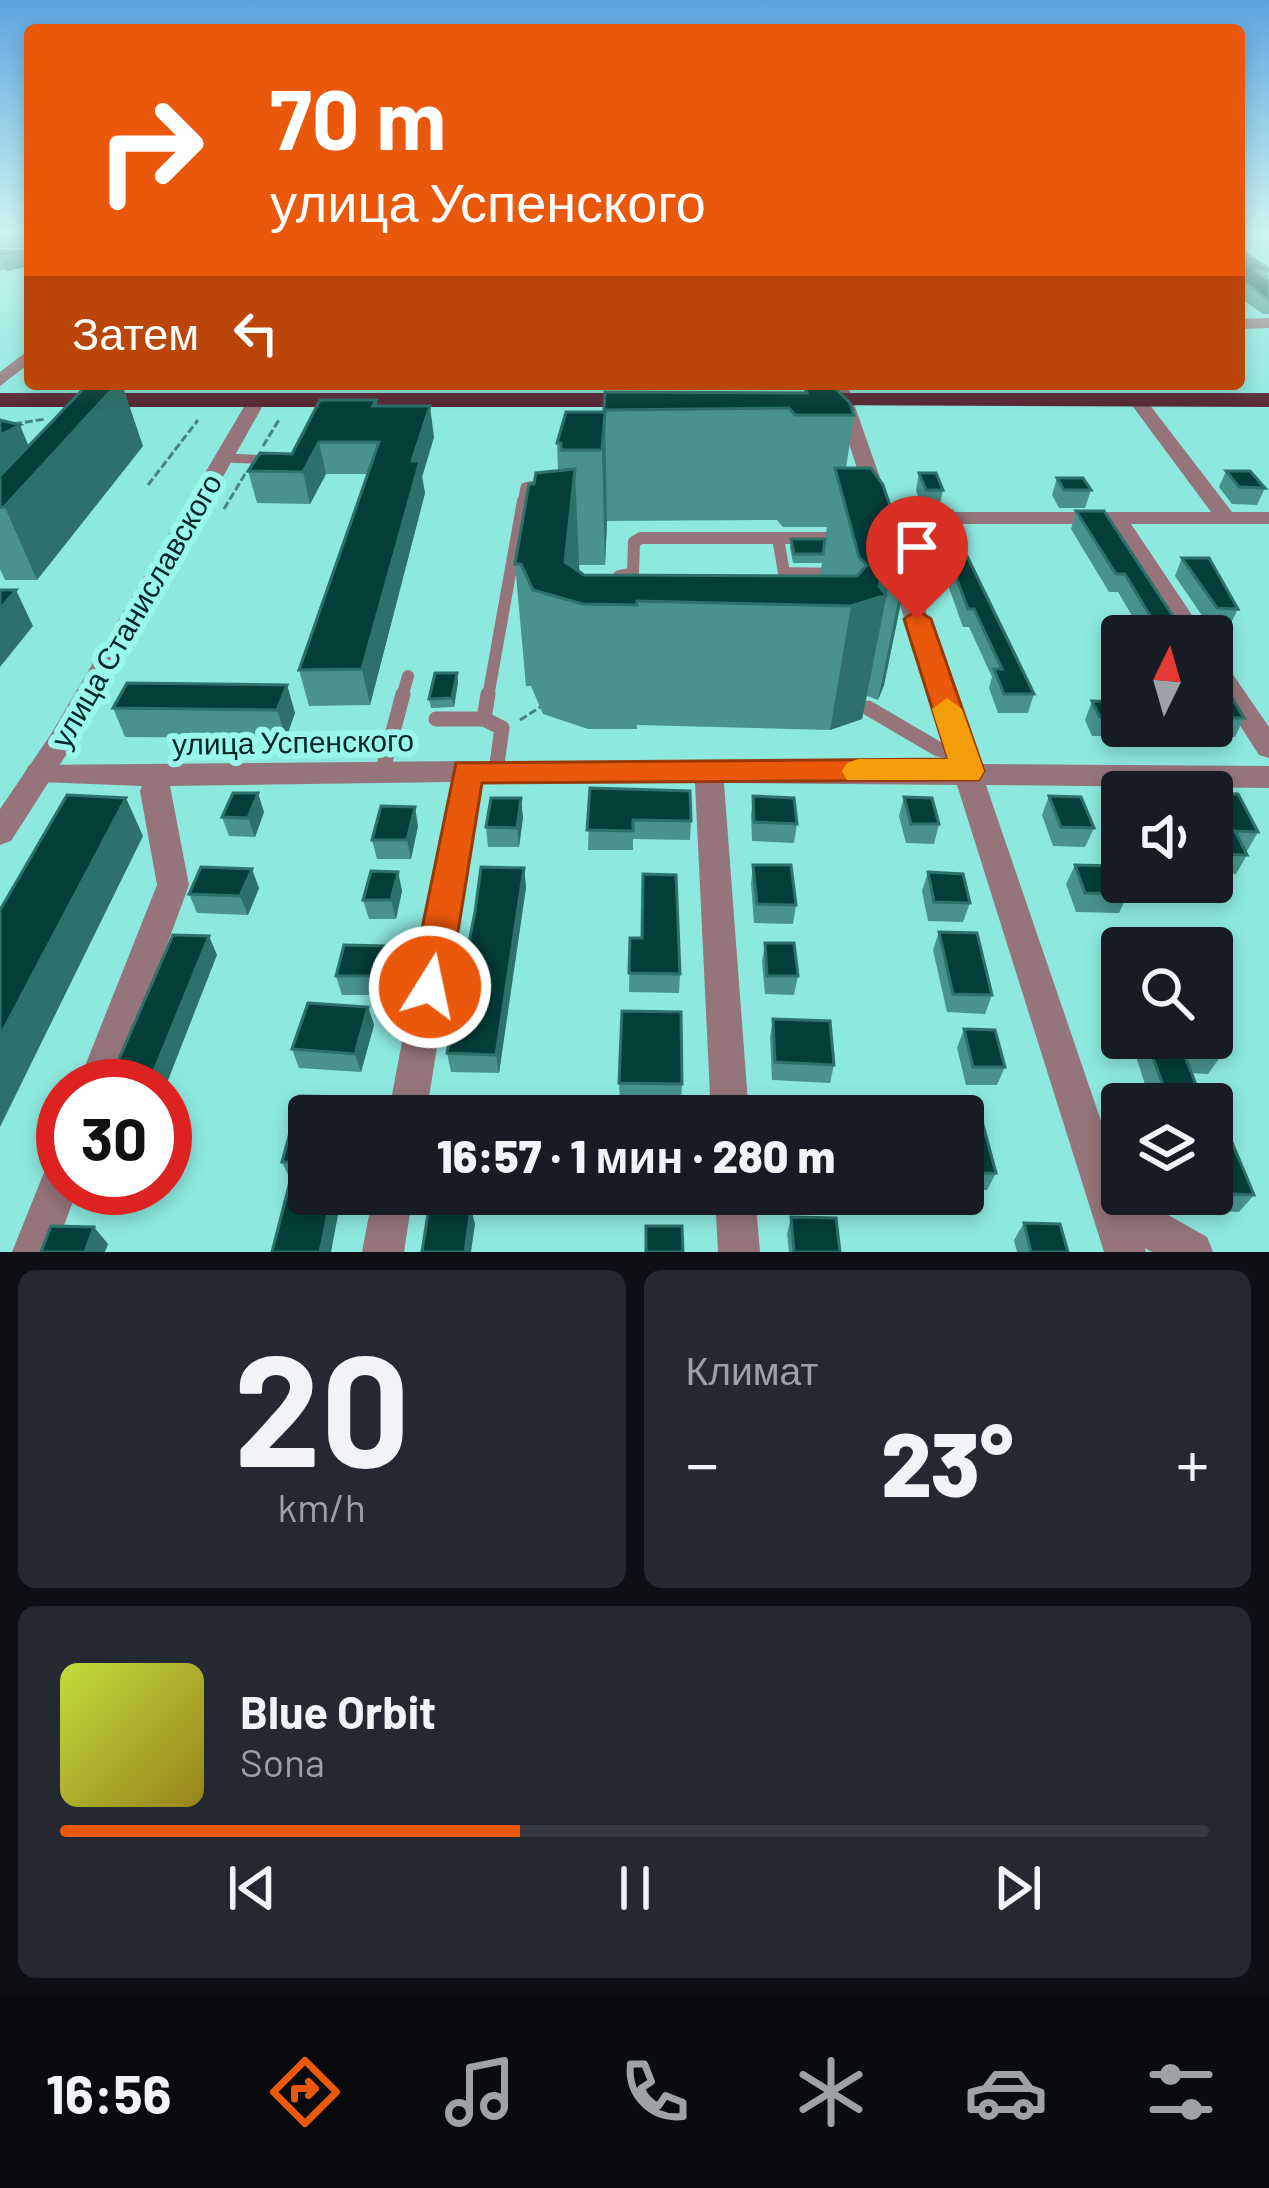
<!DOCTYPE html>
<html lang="ru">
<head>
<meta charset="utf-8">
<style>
	body { margin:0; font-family:Barlow,sans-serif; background:#242831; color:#f1f3f6; height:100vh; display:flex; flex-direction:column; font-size:45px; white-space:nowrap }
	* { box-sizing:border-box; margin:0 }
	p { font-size:39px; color:#9ea1a6 }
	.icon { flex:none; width:66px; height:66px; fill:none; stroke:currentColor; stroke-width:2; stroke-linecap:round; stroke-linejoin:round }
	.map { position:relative; height:1252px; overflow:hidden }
	.panel { display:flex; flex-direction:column; gap:18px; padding:18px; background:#0d0f14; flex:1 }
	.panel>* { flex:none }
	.top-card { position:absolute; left:24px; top:24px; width:1221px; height:366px; border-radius:12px; box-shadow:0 6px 18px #0003; background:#ea580c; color:#fff; overflow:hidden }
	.needle { width:78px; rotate:5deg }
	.buttons { position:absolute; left:1101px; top:615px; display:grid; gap:24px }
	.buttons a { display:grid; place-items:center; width:132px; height:132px; border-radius:12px; background:#171b24; box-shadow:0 6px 18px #0003; font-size:60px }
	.speed { position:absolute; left:36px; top:1059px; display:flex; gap:24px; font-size:60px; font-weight:700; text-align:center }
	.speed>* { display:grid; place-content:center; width:156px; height:156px; border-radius:50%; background:#171b24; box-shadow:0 6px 18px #0003; line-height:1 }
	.speed .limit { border:18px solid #d22; background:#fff; color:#111 }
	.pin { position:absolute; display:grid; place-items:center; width:102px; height:102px; color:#fff; margin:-123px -51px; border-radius:50% 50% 50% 0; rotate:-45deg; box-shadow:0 0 12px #0007 }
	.pin .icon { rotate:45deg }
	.me { position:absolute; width:132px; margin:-66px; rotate:10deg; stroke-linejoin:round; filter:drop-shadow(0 0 9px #0008) }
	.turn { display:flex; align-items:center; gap:42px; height:252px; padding:0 48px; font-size:54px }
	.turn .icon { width:156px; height:156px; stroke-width:2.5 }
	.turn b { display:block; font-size:84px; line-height:102px }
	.then { display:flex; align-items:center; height:114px; padding:0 48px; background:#0003; gap:24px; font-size:45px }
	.big { font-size:90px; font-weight:800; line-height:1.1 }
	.panel .card { flex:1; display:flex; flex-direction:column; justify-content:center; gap:18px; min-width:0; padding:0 42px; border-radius:18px; background:#242831 }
	.panel .dial { align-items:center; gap:0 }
	.dial b { font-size:156px; line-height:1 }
	.song { display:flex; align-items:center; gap:36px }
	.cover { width:144px; height:144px; border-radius:18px; background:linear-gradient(135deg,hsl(70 70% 55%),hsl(50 70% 35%)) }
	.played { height:12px; border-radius:6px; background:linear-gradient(90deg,#ea580c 40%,#363941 40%) }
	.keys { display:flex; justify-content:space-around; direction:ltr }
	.heat { display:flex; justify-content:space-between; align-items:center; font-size:66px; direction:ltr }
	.panel .tiles { flex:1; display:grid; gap:18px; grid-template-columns:1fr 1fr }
	.card:last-child { grid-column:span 2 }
	.trip { position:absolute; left:288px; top:1095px; width:696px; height:120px; border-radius:12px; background:#171b24; box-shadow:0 6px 18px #0003; font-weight:800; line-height:120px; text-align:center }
	.tabs { display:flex; height:192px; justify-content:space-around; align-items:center; background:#090b0e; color:#9ea1a6 }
	.tabs .icon { width:84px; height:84px }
	.tabs .on { color:#ea580c }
	.tabs b { font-size:54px; color:#f1f3f6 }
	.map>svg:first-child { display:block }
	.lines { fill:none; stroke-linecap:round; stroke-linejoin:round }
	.path { stroke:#45857f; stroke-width:3; stroke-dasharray:8 3; stroke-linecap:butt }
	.service-far2 { stroke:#95757b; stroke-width:9 }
	.service-far1 { stroke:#95757b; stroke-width:12 }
	.service { stroke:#95757b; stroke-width:15 }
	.minor { fill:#95757b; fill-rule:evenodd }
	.tertiary { fill:#95757b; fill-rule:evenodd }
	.primary { fill:#5a2734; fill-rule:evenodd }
	.wall { fill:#48948c; fill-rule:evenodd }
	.shaded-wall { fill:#2c716a }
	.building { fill:#033e39; stroke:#2c716a; stroke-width:3 }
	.route { fill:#ea580c; stroke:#983908; stroke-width:3 }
	.slow { fill:#f59e0b }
	.labels { text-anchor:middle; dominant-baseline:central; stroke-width:12; stroke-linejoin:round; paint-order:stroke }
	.street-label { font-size:30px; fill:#002724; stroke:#9af7ec }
</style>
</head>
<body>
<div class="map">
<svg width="1269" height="1252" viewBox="0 0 1269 1252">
	<rect width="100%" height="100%" fill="#8de9de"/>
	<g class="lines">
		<path class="path" d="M14,424L46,419
			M263,446L280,418
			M148,485L198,420
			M224,509L245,474
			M520,720L542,706"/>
		<path class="service-far2" d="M224,458L271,460
			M522,504L525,487L547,483"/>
		<path class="service-far1" d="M778,538L787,590
			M784,573L837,574
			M619,576L633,573L634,542L641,538H836
			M402,697L408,676
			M488,697L523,501"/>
		<path class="service" d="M488,694L484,719L502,728L496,771
			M868,708L938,749L961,754
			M436,719H484
			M382,773L403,694"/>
		<path class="minor" d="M1269,318V328L1239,329V319Z
			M30,349V363L0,386V372Z
			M829,384H847L886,495L883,499L876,501L866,495Z
			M1137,395L1143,396L1232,512H1269V524H1131L1206,636H1182L1110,524H883L873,518L883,512H1211L1128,400Z
			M894,544L905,551L978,764L1269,766V788L986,785L1122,1182V1194H1131L1207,1237L1213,1252H1152L1145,1248L1146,1252H1104L957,785L724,783L749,1116H711L695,783L479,782L426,1116H388L451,782L170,786L189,885L115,1086H77L157,885L140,791L142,786L39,782L29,779L25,772L29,765L467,761L950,764L883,551Z
			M1212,655L1221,657L1269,727V758L1259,755L1212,682Z
			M63,1154V1188H78L54,1252H12L49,1160Z
			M373,1194H413L404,1252H362Z
			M715,1194H755L760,1252H718Z"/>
		<path class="tertiary" d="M257,395L266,400L75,741L11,841L0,845V809L51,734L248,400Z"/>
		<path class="primary" d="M0,393H642L653,400L642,407H0Z
			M810,393H1269V407L802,405L799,400Z"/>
	</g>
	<path class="wall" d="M0,232H30V266L0,270V251H26L29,248H0Z
		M1239,253L1269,269L1267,280L1269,281V314H1263L1239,297Z
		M805,387L854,415L846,468L909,563L884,685L878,700L867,696L862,719L830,730L637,725V729H588L543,714L531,686H526L515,564L534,484L558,471L557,443L604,412L605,392L804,393ZM777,520L783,527H827L825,539H791L790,548L793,563H822L820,576L584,575L579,571V565H605L607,521Z
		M376,400L377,406L434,437L422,477L425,493L370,705L309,706L299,670L368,474H326L310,504L257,503L248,471L292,454Z
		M0,420L29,446H143L37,580H5L0,569Z
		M1226,471L1265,488L1257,505L1232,504L1219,487Z
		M919,473L943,490L939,508H922L916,490Z
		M1057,478L1091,490L1085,508H1059L1052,495Z
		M934,511L958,526L954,543H935L930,529Z
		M1076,511L1186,636H1144L1118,592H1109L1071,529Z
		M948,556L1034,694L1028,713H998L989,688L992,677L969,627H963L944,574Z
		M1182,558L1238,609L1229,627L1209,626L1175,576Z
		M458,682L454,707L431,708L429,699Z
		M287,685L295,713L286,738L125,737L113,708Z
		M1212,698L1244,718L1235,737H1190L1184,726H1212Z
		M1092,701L1122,702V726H1147L1143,737L1092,736L1085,720Z
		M590,788L691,821L690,840L633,839V850H588Z
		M1212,793L1258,832L1247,851H1245L1247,855L1236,874L1212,873Z
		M753,796L797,824L794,843L752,841L751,815Z
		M1049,796L1094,828L1085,847L1053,846L1042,815Z
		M904,797L939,824L934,844L906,843L899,816Z
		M264,812L255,837L229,836L222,817Z
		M523,817L519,847H488L486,827Z
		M418,826L411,859H377L372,840Z
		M753,865L796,905L793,924L754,923L751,884Z
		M1075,865L1128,894L1119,913L1076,912L1066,884Z
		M524,868L526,887L499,1073L451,1072L447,1053Z
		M398,872L402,891L396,919H369L363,900Z
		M928,872L970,903L963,922L928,921L922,891Z
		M259,888L248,915L197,913L189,894Z
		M939,932L992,995L985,1014L947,1012L933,950Z
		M1111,935L1122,948V1002L1102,954Z
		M630,938L680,974L679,993L629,992Z
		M765,943L798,976L794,995L765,994L762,962Z
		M387,946L392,965L385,995H342L336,976Z
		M368,1007L374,1025L361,1072L299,1068L292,1049Z
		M773,1019L834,1065L830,1083L772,1080L770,1037Z
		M964,1029L1005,1067L997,1085H966L957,1048Z
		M1130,1038H1212L1221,1056L1208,1074L1192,1073L1197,1087L1185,1104L1151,1103Z
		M619,1083L682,1084L681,1102L620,1101Z
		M351,1097L358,1115L290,1179L282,1162Z
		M963,1121L996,1173L987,1190H963Z
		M96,1188H153V1191Z
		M1190,1194H1212L1254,1195L1239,1212L1196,1210Z
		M791,1217L840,1252H789L787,1234Z
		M1024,1223L1068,1252H1017L1014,1240Z"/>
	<path class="shaded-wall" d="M30,252V266L7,271L1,257Z
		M117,384H122L143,446L37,580L0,496V435L20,425L38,469Z
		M430,406L434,437L422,477L425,493L370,705L362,669L412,461Z
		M605,412L607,523L605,565L602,450Z
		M319,442L326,474L310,504L303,472Z
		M575,469L580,586L565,562Z
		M909,563L884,685L878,700L903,577Z
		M891,573L862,719L830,730L851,606L881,578Z
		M16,590L33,626L0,667V609Z
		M457,673L458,682L454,707L452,698Z
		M287,685L295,713L286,738L277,710Z
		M258,793L264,812L255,837L248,818Z
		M126,798L143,836L0,1127V1036Z
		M521,798L523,817L519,847L517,828Z
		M415,807L418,826L411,859L407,840Z
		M524,868L526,887L499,1073L496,1055Z
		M252,869L259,888L248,915L240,896Z
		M398,872L402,891L396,919L391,900Z
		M209,936L217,955L165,1088V1086H148Z
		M387,946L392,965L385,995L380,976Z
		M368,1007L374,1025L361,1072L355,1054Z
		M351,1097L358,1115L357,1116H347Z
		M167,1103L178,1120L165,1156V1108Z
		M332,1194H342L331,1252H320Z
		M471,1208L475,1224L471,1252H465Z
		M94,1227L108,1244L105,1252H85Z"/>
	<path class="building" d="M0,232H30V239L26,235H0Z
		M30,246V252L0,257V251H26Z
		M1239,253H1245L1269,269L1256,271L1269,281V300L1239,279Z
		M88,384H117L4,507H0V476Z
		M805,387H834L850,403L854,415H795L789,408L604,410L605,392L807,393Z
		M320,400H376L373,406H430L412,461H420L362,669L299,670L379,442H319L303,472L248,471L260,453L292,454Z
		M566,412H605L602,450H561V443H557Z
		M0,420L20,425L0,435Z
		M835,468H871L883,485L909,563L903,577L891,573L881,578L879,586L886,595L851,606L637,601V605L583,604L533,590L521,564H515L529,484H534L536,473L575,469L565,562L584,575L857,576L867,565L859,557Z
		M1226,471H1250L1265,488L1239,487Z
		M919,473H936L943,490H926Z
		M1057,478H1083L1091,490H1064Z
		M934,511H952L958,526H939Z
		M1076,511H1104L1186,636H1162L1125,574H1116Z
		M791,539H825L823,554H794Z
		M948,556H967L1034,694H1004L994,669H1002L974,609H968Z
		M1182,558H1209L1238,609L1217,608Z
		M0,590H16L0,609Z
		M435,673H457L452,698L429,699Z
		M127,683L287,685L277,710L113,708Z
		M1212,698H1232L1244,718H1212Z
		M1092,701L1122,702V718L1100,717Z
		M590,788L690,791L691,821L633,820V831L587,830Z
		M233,793H258L248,818L222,817Z
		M1212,793L1238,794L1258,832L1235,831L1247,855L1212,854Z
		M67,795L126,798L0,1036V910Z
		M753,796L794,798L797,824L754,822Z
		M1049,796L1081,797L1094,828L1061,827Z
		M904,797L932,798L939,824H911Z
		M491,798H521L517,828L486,827Z
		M381,806L415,807L407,840H372Z
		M753,865H791L796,905L757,904Z
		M1075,865L1117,866L1128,894L1085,893Z
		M201,867L252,869L240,896L189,894Z
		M481,867L524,868L496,1055L447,1053L475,912Z
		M371,871L398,872L391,900H363Z
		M928,872L963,874L970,903L934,902Z
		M643,874L676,875L680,974L629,973L630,938H642Z
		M939,932L977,933L992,995L953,994Z
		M173,935L209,936L148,1086H119L124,1075H112Z
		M1111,935L1155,936L1160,948H1122V962Z
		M765,943H794L798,976H767Z
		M344,945L387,946L380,976H336Z
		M308,1003L368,1007L355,1054L292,1049Z
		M622,1011L681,1012L682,1084L619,1083Z
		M773,1019L830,1021L834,1065L775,1062Z
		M964,1029L995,1030L1005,1067H973Z
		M1212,1035L1221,1056L1184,1054L1197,1087L1163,1085L1146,1038H1212Z
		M300,1096L351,1097L347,1116H309V1194H332L320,1252H272L295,1162H282Z
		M589,1113L637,1115V1116H588Z
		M963,1121H982L996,1173H963Z
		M1212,1121H1223L1254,1195L1212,1193Z
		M429,1207L471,1208L465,1252H422Z
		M791,1217L836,1218L840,1252H794Z
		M1024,1223L1060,1224L1068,1252H1031Z
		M51,1226L94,1227L85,1252H41Z
		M646,1226H682L683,1252H646Z"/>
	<linearGradient id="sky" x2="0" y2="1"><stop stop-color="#5ca4e0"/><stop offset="0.57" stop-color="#ccf5f0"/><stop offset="1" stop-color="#ccf5f0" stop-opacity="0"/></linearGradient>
	<rect width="1269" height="407" fill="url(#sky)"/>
	<path class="route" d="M917,610L931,619L984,771L979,780L482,783L449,987L443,999L430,1004L416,999L410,987L456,763L948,759L904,619Z"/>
	<path class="slow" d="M947,698L962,709L984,771L979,780H847L842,771L847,763L858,759H948L932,709Z"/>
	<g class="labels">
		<g class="street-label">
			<text transform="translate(135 610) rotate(-60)">улица Станиславского</text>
			<text transform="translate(293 741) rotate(-1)">улица Успенского</text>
		</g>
	</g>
</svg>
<div class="buttons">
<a><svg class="needle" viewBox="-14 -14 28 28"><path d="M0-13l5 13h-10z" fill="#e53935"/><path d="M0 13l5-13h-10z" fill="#9ea1a6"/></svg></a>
<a><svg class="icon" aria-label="sound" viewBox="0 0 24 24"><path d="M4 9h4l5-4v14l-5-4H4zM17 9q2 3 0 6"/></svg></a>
<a><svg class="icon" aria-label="search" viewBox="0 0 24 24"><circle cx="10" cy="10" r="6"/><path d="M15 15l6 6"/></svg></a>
<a><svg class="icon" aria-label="layers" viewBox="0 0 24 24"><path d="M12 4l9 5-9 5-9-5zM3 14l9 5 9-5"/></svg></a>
</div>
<div class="speed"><div class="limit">30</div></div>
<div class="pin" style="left:917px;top:619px;background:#d93025"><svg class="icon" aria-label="arrive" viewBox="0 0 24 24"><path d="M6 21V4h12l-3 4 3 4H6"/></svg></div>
<svg class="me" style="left:430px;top:987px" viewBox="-20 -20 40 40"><circle r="17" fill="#ea580c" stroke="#fff" stroke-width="3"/><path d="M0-11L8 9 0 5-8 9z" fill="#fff"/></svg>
<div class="trip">16:57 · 1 мин · 280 m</div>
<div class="top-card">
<div class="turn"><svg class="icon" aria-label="right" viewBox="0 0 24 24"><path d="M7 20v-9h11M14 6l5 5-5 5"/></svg><div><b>70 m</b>улица Успенского</div></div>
<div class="then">Затем<svg class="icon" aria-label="left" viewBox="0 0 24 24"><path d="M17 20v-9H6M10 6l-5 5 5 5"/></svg></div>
</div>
</div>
<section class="panel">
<div class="tiles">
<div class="card dial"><b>20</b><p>km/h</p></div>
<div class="card"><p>Климат</p>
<div class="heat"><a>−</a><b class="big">23°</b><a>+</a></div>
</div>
<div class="card">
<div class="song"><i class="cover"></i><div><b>Blue Orbit</b><p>Sona</p></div></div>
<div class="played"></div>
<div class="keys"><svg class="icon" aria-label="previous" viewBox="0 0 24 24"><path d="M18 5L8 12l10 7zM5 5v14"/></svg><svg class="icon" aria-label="pause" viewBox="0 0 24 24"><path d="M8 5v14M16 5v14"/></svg><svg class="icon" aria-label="next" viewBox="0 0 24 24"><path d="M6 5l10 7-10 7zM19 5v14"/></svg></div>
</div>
</div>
</section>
<nav class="tabs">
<b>16:56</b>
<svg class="icon on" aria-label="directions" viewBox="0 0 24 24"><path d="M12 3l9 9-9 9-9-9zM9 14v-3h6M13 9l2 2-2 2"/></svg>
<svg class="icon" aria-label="music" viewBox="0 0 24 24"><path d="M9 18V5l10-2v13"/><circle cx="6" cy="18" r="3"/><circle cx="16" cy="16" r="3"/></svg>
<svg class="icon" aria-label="phone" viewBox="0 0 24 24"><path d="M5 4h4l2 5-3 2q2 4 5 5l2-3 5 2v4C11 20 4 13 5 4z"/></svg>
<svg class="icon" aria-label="climate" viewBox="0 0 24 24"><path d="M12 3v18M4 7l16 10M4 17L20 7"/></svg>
<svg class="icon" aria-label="car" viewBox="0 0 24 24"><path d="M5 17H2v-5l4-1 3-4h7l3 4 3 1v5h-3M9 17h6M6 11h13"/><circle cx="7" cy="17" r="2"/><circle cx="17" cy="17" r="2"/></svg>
<svg class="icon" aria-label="filters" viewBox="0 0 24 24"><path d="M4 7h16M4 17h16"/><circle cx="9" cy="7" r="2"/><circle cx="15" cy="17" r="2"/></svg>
</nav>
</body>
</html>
